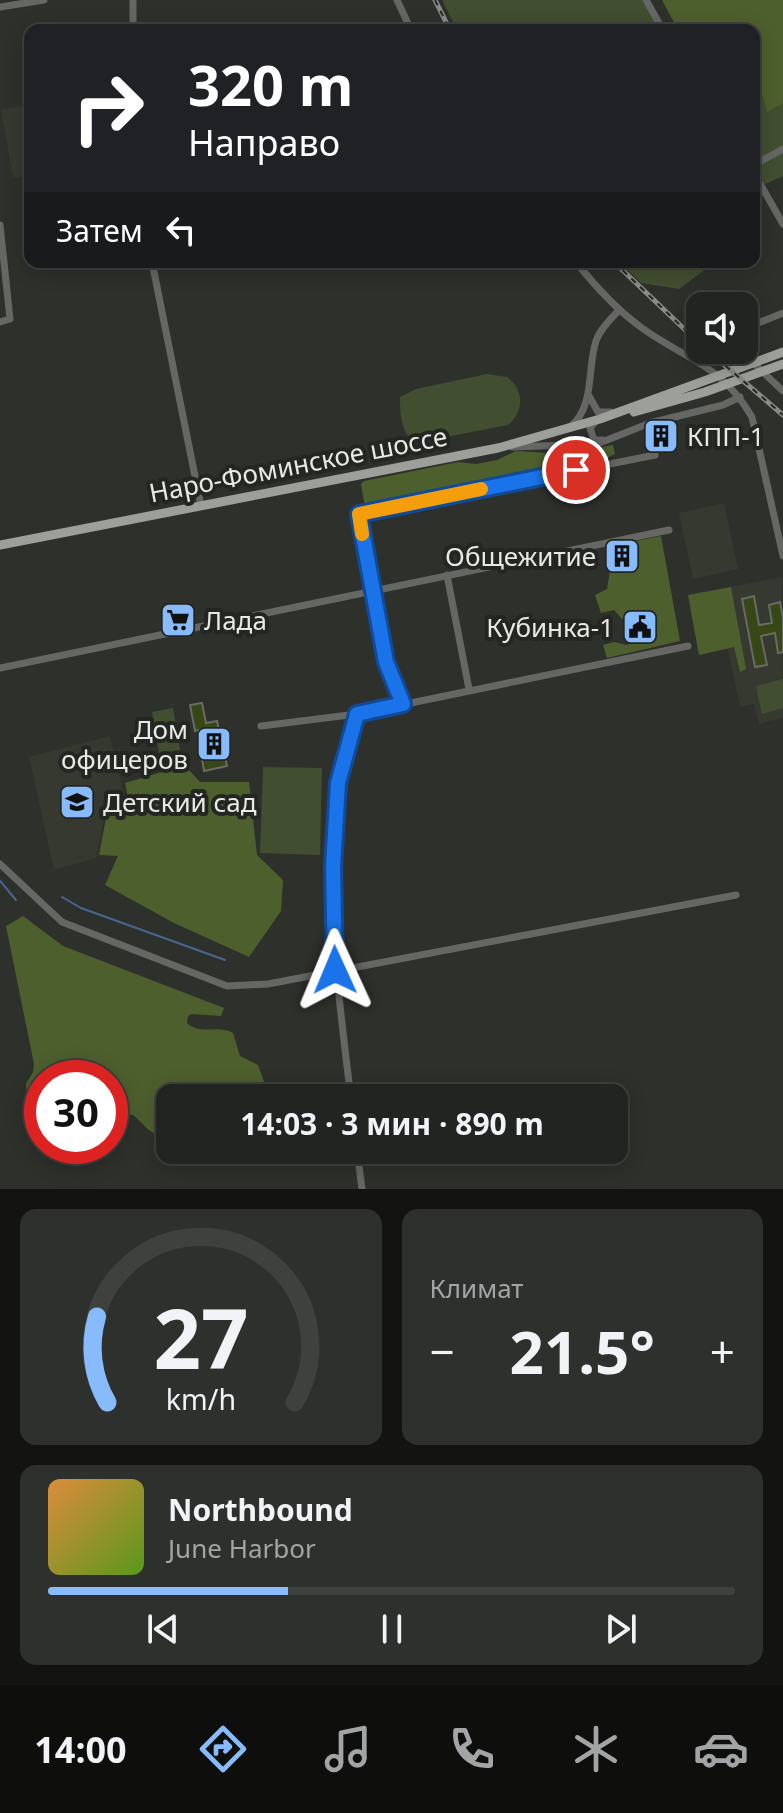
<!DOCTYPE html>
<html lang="ru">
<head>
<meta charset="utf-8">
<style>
	body { margin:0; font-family:"Noto Sans",sans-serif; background:#2e302e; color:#f1f3f6; height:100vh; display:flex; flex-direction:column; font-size:30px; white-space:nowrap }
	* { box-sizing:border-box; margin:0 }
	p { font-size:26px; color:#a2a4a5 }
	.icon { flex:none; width:44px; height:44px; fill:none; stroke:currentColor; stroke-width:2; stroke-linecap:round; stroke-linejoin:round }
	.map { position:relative; height:1189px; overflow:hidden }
	.panel { display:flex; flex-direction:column; gap:20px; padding:20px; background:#131412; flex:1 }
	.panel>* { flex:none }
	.hud { position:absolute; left:24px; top:24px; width:736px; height:244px; border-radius:16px; box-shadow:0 4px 20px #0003,0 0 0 2px #3f413f; background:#202124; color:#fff; overflow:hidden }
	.tools { position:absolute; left:686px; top:292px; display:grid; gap:16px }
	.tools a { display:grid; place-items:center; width:72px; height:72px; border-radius:16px; background:#222421; box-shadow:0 4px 20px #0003,0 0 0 2px #3f413f; font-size:40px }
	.speed { position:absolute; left:24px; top:1060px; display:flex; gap:16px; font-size:40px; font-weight:700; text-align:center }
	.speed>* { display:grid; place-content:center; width:104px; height:104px; border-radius:50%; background:#222421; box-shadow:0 4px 20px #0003,0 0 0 2px #3f413f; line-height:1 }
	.speed .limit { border:12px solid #d22; background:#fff; color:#111 }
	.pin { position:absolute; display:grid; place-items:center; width:68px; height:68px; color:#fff; margin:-34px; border:4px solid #fff; border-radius:50%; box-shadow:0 2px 8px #0007 }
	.me { position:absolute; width:88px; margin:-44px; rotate:359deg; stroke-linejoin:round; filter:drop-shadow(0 0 6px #0008) }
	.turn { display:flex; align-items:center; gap:28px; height:168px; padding:0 32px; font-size:36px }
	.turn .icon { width:104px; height:104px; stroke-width:2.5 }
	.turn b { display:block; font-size:56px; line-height:68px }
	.then { display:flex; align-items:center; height:76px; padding:0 32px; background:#0003; gap:16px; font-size:30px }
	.big { font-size:60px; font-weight:700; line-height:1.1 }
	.panel .widget { flex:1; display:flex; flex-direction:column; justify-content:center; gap:12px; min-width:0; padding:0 28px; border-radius:16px; background:#2e302e }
	.panel .dial { align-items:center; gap:0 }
	.dial svg { height:208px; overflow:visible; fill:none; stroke:#3f413f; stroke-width:7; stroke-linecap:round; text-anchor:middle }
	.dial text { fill:#f1f3f6; stroke:none }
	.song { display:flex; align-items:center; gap:24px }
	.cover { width:96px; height:96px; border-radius:12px; background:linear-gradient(135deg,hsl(30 70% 55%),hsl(90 70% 35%)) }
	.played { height:8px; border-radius:4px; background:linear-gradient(90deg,#87bbfb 35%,#3f413f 35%) }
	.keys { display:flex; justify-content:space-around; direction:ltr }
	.heat { display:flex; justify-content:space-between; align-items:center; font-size:44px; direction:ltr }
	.panel .tiles { flex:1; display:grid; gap:20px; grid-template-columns:1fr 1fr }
	.widget:last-child { grid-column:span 2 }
	.trip { position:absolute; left:156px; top:1084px; width:472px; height:80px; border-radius:16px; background:#222421; box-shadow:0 4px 20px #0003,0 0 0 2px #3f413f; font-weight:700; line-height:80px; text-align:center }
	.dock { display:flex; height:128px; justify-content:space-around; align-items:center; background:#0e0e0d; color:#a2a4a5 }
	.dock .icon { width:56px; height:56px }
	.dock .on { color:#87bbfb }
	.dock b { font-size:36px; color:#f1f3f6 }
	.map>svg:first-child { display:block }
	.built { fill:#363930 }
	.green { fill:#424e30 }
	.forest { fill:#4e5f2e }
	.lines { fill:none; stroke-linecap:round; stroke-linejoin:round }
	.stream { stroke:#476790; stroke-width:2 }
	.building { fill:#374716; stroke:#686a66; stroke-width:2 }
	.minor { stroke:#666765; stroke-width:7 }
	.major { stroke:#9d9f9b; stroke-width:9 }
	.rail-casing { stroke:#8a8b88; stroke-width:5 }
	.rail { stroke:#242622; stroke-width:2; stroke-dasharray:6; stroke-linecap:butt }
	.route-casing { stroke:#114b97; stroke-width:20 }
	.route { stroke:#1a73e8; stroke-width:14 }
	.slow { stroke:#f59e0b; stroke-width:14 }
	.labels { text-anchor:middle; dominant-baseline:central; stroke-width:8; stroke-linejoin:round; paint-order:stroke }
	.poi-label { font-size:26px; fill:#e8e9e7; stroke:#242622; text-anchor:start }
	.street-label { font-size:26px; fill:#e8e9e7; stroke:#242622 }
</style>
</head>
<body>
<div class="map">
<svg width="783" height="1189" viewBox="0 0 783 1189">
	<rect width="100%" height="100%" fill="#2e302c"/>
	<path class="built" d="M30,104V175L13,178L1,110Z
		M724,503L738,569L693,579L679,513Z
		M782,577L783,718L759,724L754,704L740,707L728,649L699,655L688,595Z
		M110,736L125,798L107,805L96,858L54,870L29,757Z"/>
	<path class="green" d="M442,0H642L660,30H457Z
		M783,0V176L765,184L754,167V30H705Z
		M620,262H715L679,289L641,283Z
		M487,374L507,377C525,391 524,411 508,425L415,443C401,433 400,414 400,397L416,389Z
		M783,679V708L762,714L756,686Z
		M173,708L180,750L159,753L152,712Z
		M263,767L322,768L320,855L260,853Z"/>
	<path class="forest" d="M662,0H783V103L767,112L754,65V30H678Z
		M613,445L615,454L603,460L369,510L365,508L361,484L364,481L458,462L476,464L497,460L516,451L564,454Z
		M661,536L680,641L607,658L603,645L614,642L626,645L654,639L656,628L649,618L622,619L614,610L601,613L595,595L607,589L610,571L637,566L636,541Z
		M731,587L746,669L740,672L734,647L699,655L688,595Z
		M165,771H190L200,782H249L257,855L283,880L281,911L249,957L174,923L105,885L118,856L99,855L108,808L128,798L125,783Z
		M23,916L63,946L224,1008L221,1016L192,1014L188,1016L187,1023C201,1036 217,1024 233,1033L240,1056L258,1065L270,1098H170V1135C148,1136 148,1127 133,1115L127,1114L110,1136V1078H42V1119L29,1114L26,1084L33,1072L34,1064L6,926Z"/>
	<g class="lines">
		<path class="stream" d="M0,881L16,900
			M62,897L81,908L225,960"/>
	</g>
	<path class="building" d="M634,547L637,560L610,565L608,552Z
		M754,596L759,625L772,623L769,605L780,602L783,618V652L778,653L775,633L761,636L767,665L755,667L742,599Z
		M202,703L206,723L217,721L227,766L204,771L202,759L209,757L203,729L195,731L190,705Z"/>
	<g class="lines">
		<path class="minor" d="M397,0L411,30
			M646,0L663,30
			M0,7L44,0
			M133,30V0
			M754,165L783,149
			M754,173L783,224
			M0,225L10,319L0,322
			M152,262L201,506
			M576,262C595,286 617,310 642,328C688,361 721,364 752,417L783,556
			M744,340L753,325L783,313
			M744,343L749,359L783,391
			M589,396L598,412H611
			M596,421L590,428L594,440H603
			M571,426C595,406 587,368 596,341C600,329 611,319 619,310
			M512,447L597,444L650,423L723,405L740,397
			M447,575L469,689
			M0,668L669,530
			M403,704L386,662L359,514L655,455
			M261,726L357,714L688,646
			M0,864L62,922L227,986L268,984L736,895
			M351,1098C338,995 324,889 337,785C341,761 350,737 357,714
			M357,1150L362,1189"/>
		<path class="major" d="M634,412L705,392L783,364
			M0,545L498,448L600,419L783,352"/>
		<g class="rail-casing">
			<path id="rail" d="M435,0L450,30
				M614,262L700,344
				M707,350L783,415"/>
		</g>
		<use href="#rail" class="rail"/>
	</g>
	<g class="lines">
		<g class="route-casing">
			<path id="route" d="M335,970L333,867L338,783L357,714L403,704L386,662L359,514L576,470"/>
		</g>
		<use href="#route" class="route"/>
		<path class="slow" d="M362,534L359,514L481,489"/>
	</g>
	<defs>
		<g id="building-square" transform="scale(1.8)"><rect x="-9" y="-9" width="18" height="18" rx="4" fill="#87bbfb" stroke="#242622"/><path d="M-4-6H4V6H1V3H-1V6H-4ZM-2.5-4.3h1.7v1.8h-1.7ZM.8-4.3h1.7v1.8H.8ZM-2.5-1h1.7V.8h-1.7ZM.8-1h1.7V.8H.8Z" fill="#111"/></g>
		<g id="supermarket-square" transform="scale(1.8)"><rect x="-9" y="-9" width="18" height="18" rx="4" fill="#87bbfb" stroke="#242622"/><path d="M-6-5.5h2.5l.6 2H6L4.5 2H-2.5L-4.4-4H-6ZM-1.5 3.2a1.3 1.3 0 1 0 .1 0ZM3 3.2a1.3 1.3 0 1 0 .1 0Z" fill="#111"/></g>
		<g id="civic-square" transform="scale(1.8)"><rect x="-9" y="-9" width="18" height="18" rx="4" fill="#87bbfb" stroke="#242622"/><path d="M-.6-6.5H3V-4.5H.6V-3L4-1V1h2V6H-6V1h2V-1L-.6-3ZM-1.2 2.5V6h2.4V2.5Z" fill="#111"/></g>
		<g id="school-square" transform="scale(1.8)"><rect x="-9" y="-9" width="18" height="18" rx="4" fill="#87bbfb" stroke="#242622"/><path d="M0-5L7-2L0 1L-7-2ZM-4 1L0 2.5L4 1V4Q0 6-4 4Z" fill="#111"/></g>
	</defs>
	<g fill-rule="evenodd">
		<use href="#building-square" x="661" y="436"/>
		<use href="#building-square" x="622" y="556"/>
		<use href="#supermarket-square" x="178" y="620"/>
		<use href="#civic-square" x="640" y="627"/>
		<use href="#building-square" x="214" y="744"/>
		<use href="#school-square" x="77" y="802"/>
	</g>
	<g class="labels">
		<g class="poi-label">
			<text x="687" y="436">КПП-1</text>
			<text x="596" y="556" text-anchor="end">Общежитие</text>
			<text x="204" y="620">Лада</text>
			<text x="614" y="627" text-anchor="end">Кубинка-1</text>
			<text x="188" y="729" text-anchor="end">Дом<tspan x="188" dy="30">офицеров</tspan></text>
			<text x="103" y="802">Детский сад</text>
		</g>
		<g class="street-label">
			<text transform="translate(298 464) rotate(-11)">Наро-Фоминское шоссе</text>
		</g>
	</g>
</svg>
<div class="tools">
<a><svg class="icon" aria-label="sound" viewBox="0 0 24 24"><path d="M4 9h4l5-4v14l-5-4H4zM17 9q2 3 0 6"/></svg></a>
</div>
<div class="speed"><div class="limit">30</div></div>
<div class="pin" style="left:576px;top:470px;background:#d93025"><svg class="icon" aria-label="arrive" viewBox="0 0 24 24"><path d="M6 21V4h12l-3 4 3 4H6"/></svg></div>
<svg class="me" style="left:335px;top:970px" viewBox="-20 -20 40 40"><path d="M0-17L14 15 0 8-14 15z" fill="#1a73e8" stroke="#fff" stroke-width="4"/></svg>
<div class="trip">14:03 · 3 мин · 890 m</div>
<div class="hud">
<div class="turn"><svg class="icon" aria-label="right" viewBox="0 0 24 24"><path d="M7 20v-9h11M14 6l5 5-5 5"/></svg><div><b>320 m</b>Направо</div></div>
<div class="then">Затем<svg class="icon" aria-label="left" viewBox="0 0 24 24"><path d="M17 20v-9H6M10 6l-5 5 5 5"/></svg></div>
</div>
</div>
<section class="panel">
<div class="tiles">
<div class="widget dial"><svg viewBox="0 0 100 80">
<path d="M14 69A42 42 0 1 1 86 69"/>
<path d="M14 69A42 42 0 0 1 10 36" stroke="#87bbfb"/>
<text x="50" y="56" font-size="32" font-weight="700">27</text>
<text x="50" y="72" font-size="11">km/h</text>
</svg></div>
<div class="widget"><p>Климат</p>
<div class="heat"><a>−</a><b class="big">21.5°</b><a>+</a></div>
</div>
<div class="widget">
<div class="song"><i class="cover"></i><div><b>Northbound</b><p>June Harbor</p></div></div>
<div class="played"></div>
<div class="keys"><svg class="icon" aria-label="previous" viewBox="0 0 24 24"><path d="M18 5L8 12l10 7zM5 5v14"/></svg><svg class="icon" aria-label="pause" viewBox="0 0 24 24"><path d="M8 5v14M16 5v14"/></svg><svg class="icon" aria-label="next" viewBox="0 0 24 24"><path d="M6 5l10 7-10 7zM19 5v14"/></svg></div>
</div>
</div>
</section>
<nav class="dock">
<b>14:00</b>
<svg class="icon on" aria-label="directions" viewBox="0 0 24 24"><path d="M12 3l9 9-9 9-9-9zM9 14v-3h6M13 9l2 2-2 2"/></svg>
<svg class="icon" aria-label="music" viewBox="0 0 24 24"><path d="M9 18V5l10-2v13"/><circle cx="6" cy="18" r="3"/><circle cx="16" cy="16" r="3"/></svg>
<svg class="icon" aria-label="phone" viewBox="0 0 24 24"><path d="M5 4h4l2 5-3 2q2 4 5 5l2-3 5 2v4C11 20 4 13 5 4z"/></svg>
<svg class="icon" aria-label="climate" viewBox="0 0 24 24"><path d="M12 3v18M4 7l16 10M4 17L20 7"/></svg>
<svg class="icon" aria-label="car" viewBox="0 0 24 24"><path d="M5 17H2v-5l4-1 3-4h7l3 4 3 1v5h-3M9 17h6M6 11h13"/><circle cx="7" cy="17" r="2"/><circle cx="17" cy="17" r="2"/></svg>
</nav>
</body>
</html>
